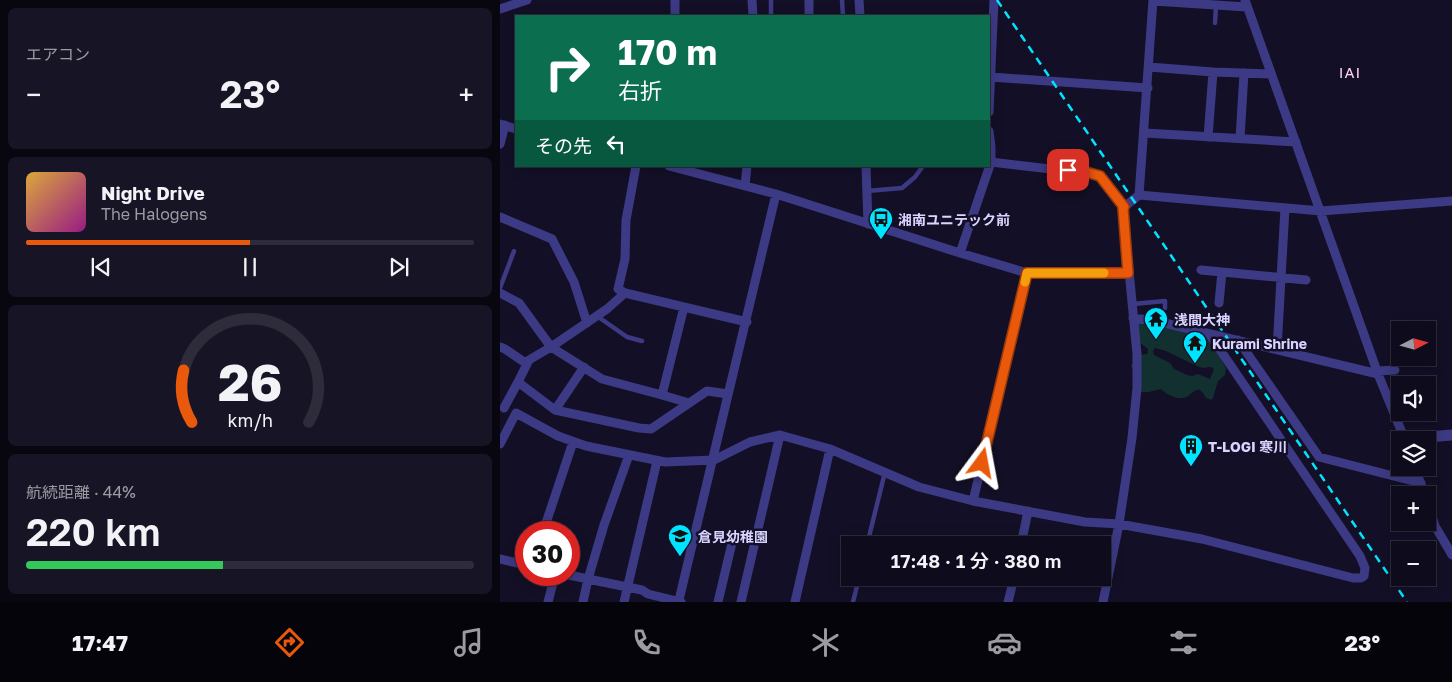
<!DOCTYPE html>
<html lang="ja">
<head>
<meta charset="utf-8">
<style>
	body { margin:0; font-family:"Golos Text","Noto Sans JP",sans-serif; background:#171425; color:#f1f3f6; height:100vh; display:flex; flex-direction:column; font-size:19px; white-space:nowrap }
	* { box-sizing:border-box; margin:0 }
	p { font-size:16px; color:#9b9ba3 }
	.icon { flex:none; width:28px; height:28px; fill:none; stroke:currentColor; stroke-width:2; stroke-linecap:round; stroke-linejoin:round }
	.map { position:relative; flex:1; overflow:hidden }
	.sheet { display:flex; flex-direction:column; gap:8px; padding:8px; background:#08060f; width:500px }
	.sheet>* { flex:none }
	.banner { position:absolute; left:15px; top:15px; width:475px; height:152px; border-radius:0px; box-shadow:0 2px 12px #0003,0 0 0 1px #2e2b3b; background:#0b6e4f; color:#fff; overflow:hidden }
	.needle { width:32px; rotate:84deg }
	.controls { position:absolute; left:891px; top:321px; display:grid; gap:10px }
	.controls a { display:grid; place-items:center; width:45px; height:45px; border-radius:0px; background:#0e0b1c; box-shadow:0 2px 12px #0003,0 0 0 1px #2e2b3b; font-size:25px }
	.speed { position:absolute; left:15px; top:521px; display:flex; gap:10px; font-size:25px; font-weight:700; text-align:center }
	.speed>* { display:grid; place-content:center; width:65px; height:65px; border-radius:50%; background:#0e0b1c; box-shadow:0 2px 12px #0003,0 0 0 1px #2e2b3b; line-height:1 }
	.speed .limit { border:8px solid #d22; background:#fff; color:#111 }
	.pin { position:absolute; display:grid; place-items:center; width:42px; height:42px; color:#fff; margin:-21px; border-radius:10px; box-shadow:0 2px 8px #0006 }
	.me { position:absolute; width:55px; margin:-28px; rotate:13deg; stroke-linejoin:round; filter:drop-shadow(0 0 4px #0008) }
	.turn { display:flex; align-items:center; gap:18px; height:105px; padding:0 20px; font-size:22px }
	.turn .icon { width:65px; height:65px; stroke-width:2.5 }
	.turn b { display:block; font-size:35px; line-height:42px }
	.then { display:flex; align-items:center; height:48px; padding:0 20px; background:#0003; gap:10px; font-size:19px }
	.big { font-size:38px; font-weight:600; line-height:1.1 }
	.sheet .widget { flex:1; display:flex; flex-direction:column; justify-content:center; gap:8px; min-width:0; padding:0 18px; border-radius:8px; background:#171425 }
	.sheet .dial { align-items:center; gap:0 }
	.dial svg { height:130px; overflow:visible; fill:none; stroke:#2e2b3b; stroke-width:7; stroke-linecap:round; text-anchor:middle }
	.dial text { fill:#f1f3f6; stroke:none }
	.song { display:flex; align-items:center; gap:15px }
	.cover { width:60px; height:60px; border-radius:8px; background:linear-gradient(135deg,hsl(40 70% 55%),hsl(310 70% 35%)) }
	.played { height:5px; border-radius:2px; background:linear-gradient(90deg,#ea580c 50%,#2e2b3b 50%) }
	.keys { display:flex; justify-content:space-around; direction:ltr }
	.heat { display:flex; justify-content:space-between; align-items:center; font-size:28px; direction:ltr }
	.charge { height:8px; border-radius:4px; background:linear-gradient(90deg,#34c759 44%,#2e2b3b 0) }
	.trip { position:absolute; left:341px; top:536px; width:270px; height:50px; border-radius:0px; background:#0e0b1c; box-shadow:0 2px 12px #0003,0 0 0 1px #2e2b3b; font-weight:600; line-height:50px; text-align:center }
	.menu { display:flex; height:80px; justify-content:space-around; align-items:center; background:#06040b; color:#9b9ba3 }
	.menu .icon { width:35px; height:35px }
	.menu .selected { color:#ea580c }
	.menu b { font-size:22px; color:#f1f3f6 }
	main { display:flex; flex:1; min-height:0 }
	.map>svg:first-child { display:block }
	.green { fill:#12302f; fill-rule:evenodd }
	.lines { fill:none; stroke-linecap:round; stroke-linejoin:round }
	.service { stroke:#3d3a85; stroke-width:4.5 }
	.minor { stroke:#3d3a85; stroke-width:9 }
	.tertiary { stroke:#3d3a85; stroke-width:11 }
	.rail { stroke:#00e5ff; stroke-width:2.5; stroke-dasharray:8 6; stroke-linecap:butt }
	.route-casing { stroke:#983908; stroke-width:12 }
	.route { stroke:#ea580c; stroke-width:9 }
	.slow { stroke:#f59e0b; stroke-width:9 }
	.labels { text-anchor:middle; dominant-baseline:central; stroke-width:5; stroke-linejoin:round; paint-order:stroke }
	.poi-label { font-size:14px; font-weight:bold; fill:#d9d4ff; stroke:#130f26; text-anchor:start }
	.neighbourhood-label { font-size:15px; letter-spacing:1px; fill:#ffd6f0; stroke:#130f26 }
</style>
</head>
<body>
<main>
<section class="sheet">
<div class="widget"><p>エアコン</p>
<div class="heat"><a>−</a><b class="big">23°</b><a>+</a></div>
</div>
<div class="widget">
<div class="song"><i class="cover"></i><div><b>Night Drive</b><p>The Halogens</p></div></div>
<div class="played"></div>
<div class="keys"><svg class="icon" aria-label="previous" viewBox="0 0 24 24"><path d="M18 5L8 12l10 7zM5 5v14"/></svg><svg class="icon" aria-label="pause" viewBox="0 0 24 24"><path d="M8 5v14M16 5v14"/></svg><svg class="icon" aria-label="next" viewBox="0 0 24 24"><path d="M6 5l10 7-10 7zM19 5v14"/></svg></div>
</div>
<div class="widget dial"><svg viewBox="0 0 100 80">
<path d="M14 69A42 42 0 1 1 86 69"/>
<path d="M14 69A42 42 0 0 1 9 37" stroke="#ea580c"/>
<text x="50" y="56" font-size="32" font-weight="700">26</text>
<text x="50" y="72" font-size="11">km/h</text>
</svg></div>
<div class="widget"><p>航続距離 · 44%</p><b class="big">220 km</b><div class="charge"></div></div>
</section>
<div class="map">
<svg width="952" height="602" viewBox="0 0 952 602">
	<rect width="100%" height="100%" fill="#130f26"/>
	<path class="green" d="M636,323L698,331L711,341L726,368L725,375L718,381L713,398L711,400L706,398C697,380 693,397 683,398C675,399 666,394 661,389L649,392H639L635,373L631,366C635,357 637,355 647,354L648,352V349L639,342ZM655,348L666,351L697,366L702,368L711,367L714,369L710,379L698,374C689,379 683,372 674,369L670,363L654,355L653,351Z"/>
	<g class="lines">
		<path class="service" d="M271,0V16
			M342,0L343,16
			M715,23L716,5
			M367,191L402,188L415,177L423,166
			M0,288L14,251
			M633,304L665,301V308
			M97,316L127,337L142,341
			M367,545L385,472
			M353,602L359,578"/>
		<path class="minor" d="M175,0V16
			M252,0L253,16
			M309,0V16
			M359,0L360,16
			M745,0L878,374L905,440
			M653,1L747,7
			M0,9L27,0
			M649,67L713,72L771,74
			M491,77L648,88
			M489,112L494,0
			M0,124L16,129
			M645,133L796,142
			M708,137L713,72
			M740,138L744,73
			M0,144L5,125
			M491,162L593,174L600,176L624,207
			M169,166L276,194L460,253L527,273H628
			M366,166L368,224
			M245,186L247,166
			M639,195L653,0
			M0,217L52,239L74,282L87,323
			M460,253L491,162V147L489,131
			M701,270L806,280
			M527,273L473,501L585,522L619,524L702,539L853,578H861L864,576L865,568L860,556L710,335
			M0,293L19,303L51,347L107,309L125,293L247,322
			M125,293L118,289L125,259L126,220L136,166
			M719,303L722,272
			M184,307L162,395L102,379L51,347L29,360L18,382L55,410L139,428L151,429L207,391L228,394
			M633,318L656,321L878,374
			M738,340L819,457L921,483
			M0,347L5,349L27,364
			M777,349L785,208
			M878,371L895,370
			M162,395L189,403
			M4,408L18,382
			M55,410L84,367
			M0,444L16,413L58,436L86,446L165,462L214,460L250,442L280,435L330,449L419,487L473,501
			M129,455L104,525L88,579L142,590L148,594L181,602
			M915,468L925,495
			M928,503L935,526L952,555
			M43,532L73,442
			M521,545L528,511
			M0,559L26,565
			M69,575L88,579L83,602
			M179,600L276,194
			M48,602L55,575
			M124,602L157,461
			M218,602L232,543
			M241,602L280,435
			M295,602L330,449
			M508,602L514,578
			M603,602L619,524L632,438L637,388V354L623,208L639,195L821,211L952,201"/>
		<path class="tertiary" d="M904,439L952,435"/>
		<path class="rail" d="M497,0L907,602"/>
	</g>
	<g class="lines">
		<g class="route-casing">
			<path id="route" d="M482,463L527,273H628L623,208L624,207L600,176L586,172L568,170"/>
		</g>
		<use href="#route" class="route"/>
		<path class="slow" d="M525,282L527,273H604"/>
	</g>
	<defs>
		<g id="bus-pin" transform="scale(1.25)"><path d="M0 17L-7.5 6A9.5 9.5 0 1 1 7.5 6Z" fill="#00e5ff" stroke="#130f26"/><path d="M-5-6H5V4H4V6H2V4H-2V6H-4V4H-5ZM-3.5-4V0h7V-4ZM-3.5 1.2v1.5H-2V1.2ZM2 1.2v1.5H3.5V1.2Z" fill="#111"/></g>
		<g id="temple-pin" transform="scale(1.25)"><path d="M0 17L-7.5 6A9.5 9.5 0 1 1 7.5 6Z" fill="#00e5ff" stroke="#130f26"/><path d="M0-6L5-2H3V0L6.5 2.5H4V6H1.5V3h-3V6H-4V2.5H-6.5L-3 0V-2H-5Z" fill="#111"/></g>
		<g id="building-pin" transform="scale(1.25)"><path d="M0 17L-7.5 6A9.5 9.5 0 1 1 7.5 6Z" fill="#00e5ff" stroke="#130f26"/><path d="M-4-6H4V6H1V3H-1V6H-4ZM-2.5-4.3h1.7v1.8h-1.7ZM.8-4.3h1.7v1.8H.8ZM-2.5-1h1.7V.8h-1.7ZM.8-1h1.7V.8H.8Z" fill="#111"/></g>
		<g id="school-pin" transform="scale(1.25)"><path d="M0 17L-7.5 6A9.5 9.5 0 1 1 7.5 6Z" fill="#00e5ff" stroke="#130f26"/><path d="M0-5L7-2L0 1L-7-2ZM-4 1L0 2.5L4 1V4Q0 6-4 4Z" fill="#111"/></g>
	</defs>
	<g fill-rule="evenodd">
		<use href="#bus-pin" x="381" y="219"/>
		<use href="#temple-pin" x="656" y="319"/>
		<use href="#temple-pin" x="695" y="343"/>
		<use href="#building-pin" x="691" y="446"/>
		<use href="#school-pin" x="180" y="536"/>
	</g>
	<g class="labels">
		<g class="poi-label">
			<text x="398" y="219">湘南ユニテック前</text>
			<text x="674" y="319">浅間大神</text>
			<text x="712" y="343">Kurami Shrine</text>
			<text x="708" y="446">T-LOGI 寒川</text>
			<text x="198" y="536">倉見幼稚園</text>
		</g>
		<g class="neighbourhood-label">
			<text x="850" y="72">IAI</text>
		</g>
	</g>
</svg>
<div class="controls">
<a><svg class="needle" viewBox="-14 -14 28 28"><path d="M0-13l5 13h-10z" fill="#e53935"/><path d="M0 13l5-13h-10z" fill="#9b9ba3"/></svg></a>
<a><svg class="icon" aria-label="sound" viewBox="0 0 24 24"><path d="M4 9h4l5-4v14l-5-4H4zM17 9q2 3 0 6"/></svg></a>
<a><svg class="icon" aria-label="layers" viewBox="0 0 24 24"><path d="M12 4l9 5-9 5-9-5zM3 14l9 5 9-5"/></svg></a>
<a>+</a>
<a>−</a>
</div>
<div class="speed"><div class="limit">30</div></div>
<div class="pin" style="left:568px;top:170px;background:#d93025"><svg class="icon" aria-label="arrive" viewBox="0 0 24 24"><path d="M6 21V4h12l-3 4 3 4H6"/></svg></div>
<svg class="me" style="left:482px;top:463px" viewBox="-20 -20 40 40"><path d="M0-17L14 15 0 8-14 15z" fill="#ea580c" stroke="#fff" stroke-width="4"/></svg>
<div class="trip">17:48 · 1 分 · 380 m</div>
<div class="banner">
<div class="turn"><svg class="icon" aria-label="right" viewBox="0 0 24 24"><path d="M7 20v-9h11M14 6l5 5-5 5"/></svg><div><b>170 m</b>右折</div></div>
<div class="then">その先<svg class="icon" aria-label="left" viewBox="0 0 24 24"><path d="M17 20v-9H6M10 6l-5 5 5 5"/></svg></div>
</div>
</div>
</main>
<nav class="menu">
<b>17:47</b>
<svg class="icon selected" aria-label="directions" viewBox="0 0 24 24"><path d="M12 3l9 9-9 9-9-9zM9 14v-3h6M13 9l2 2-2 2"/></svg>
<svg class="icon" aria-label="music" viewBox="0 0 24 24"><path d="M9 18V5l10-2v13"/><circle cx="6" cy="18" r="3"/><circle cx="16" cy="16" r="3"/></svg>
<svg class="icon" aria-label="phone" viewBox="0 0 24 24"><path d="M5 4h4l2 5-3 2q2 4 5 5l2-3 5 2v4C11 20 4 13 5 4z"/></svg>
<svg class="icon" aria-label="climate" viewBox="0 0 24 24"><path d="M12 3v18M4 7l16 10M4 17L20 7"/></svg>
<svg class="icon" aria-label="car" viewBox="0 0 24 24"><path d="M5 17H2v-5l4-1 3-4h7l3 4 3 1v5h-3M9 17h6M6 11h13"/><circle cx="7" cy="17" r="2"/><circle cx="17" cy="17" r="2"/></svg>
<svg class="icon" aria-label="filters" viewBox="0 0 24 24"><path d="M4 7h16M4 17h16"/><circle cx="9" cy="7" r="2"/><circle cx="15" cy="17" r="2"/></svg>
<b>23°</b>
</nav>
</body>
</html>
